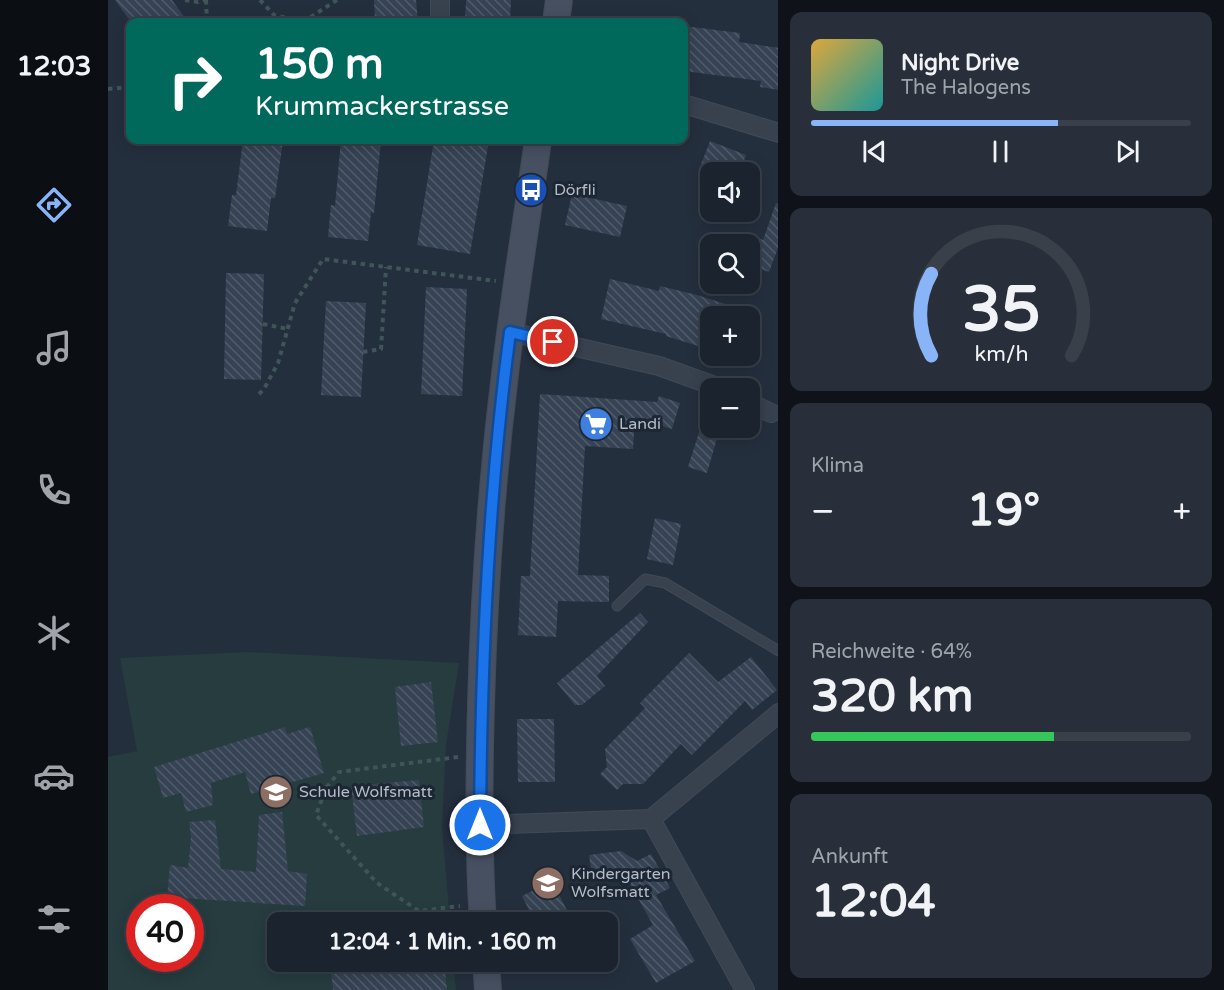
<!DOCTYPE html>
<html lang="de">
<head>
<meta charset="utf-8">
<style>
	body { margin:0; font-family:"Varela Round",sans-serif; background:#282f3a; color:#f1f3f6; height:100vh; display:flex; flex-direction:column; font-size:22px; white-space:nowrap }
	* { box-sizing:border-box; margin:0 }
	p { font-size:20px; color:#a0a4aa }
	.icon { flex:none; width:33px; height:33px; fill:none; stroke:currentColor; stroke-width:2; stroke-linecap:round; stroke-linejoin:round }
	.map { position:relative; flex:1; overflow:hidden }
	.panel { display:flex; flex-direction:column; gap:12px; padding:12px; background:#0f1319; width:446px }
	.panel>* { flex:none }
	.hud { position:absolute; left:18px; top:18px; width:562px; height:126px; border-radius:12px; box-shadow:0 3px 15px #0003,0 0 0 2px #39404a; background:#00695c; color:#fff; overflow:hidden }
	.tools { position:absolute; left:592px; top:162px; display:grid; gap:12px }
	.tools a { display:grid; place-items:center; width:60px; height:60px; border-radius:12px; background:#1b232e; box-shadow:0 3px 15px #0003,0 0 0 2px #39404a; font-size:30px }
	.speed { position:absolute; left:18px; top:894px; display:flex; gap:12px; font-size:30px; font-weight:700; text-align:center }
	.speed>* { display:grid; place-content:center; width:78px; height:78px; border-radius:50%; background:#1b232e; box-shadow:0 3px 15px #0003,0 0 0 2px #39404a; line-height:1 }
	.speed .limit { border:9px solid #d22; background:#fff; color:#111 }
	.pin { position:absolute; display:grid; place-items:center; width:51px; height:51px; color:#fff; margin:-26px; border:3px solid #fff; border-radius:50%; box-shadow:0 2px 6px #0007 }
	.me { position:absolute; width:66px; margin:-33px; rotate:0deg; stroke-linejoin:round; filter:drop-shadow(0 0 4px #0008) }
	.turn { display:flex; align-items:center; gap:21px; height:126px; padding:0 30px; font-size:27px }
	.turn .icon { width:78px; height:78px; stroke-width:2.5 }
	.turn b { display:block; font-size:42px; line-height:51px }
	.big { font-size:45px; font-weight:700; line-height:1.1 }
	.panel .card { flex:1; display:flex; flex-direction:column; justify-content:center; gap:9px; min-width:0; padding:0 21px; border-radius:12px; background:#282f3a }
	.panel .dial { align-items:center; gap:0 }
	.dial svg { height:156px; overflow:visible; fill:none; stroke:#39404a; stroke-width:7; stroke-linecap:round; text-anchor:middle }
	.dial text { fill:#f1f3f6; stroke:none }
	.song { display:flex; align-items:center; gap:18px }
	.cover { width:72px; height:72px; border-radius:9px; background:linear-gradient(135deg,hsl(40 70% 55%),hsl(180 70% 35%)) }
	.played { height:6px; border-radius:3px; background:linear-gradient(90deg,#8ab4f8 65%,#39404a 65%) }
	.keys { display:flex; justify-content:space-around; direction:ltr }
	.heat { display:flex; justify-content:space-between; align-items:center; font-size:33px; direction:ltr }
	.charge { height:9px; border-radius:4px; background:linear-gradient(90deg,#34c759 64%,#39404a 0) }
	.trip { position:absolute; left:159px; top:912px; width:351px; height:60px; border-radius:12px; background:#1b232e; box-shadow:0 3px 15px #0003,0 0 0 2px #39404a; font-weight:700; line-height:60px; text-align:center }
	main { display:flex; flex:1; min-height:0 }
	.tab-bar { display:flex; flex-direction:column; width:108px; justify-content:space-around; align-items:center; background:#0b0e12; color:#a0a4aa }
	.tab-bar .icon { width:42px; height:42px }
	.tab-bar .on { color:#8ab4f8 }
	.tab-bar b { font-size:27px; color:#f1f3f6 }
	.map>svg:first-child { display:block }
	.park { fill:#263c3f; fill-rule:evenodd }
	.building { fill:url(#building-back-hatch) }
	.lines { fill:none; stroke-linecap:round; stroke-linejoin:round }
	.lane-casing { stroke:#414a57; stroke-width:11 }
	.street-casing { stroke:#414a57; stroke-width:20 }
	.secondary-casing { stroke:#414a57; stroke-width:28 }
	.path { stroke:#3f5557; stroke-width:4; stroke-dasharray:4.5 4.5; stroke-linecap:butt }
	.lane { stroke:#38414e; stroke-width:9 }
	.street { stroke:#38414e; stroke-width:18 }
	.secondary { stroke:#465061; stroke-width:26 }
	.route-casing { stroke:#114b97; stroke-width:15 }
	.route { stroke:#1a73e8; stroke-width:10 }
	.labels { text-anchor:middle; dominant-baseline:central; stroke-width:6; stroke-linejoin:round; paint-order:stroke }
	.poi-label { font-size:16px; fill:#b4bcc9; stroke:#1d2633; text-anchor:start }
</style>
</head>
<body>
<main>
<nav class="tab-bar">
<b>12:03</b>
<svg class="icon on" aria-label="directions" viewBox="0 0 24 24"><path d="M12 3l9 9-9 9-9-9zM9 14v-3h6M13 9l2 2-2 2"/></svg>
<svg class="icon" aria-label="music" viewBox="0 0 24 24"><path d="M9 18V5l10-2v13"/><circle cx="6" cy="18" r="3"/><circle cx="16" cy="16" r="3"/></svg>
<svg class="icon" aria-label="phone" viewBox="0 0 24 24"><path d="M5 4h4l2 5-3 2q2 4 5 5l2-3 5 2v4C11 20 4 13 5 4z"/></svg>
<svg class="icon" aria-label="climate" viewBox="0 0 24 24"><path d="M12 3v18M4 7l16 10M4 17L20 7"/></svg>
<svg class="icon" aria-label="car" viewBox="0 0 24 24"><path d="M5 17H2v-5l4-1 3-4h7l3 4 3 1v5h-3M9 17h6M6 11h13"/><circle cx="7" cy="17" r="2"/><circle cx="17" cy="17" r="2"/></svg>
<svg class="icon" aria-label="filters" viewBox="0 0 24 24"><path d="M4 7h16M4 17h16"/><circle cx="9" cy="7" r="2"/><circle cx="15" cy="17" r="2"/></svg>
</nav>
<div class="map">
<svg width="671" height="990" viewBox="0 0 671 990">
	<defs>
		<pattern id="building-back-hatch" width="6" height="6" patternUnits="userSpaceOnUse" patternTransform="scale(1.5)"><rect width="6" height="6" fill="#364354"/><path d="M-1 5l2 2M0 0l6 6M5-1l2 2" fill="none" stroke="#515c6b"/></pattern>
	</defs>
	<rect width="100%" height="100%" fill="#242f3e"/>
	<path class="park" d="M139,652L351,663L338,745L334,827L342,922H170V962H345L348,990H0V757L29,751L12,658ZM32,908H82V958H32Z"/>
	<path class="building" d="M7,0H64L80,22H23Z
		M266,0H308L310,21H306V22H267Z
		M358,0H403L402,22H357Z
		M576,26L632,33L631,42L671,48V90L652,87L653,81L576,71Z
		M135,140H175L167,198H163L159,231L120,226L124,195H128Z
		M233,140H273L266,213L263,212L260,241L220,237L223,205L227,206Z
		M326,140H381L362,254L309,245Z
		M602,141L638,155L632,172H590Z
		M464,194L519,206L512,237L457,225Z
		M668,203L671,204V245L661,272L642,265V235L655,240Z
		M118,273L156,274L153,380L116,379Z
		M502,279L551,291L552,286L589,295L646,313V316H603V350L558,336V334L493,319Z
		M318,287L359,289L354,396L313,394Z
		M218,301L258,303L253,397L213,395Z
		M432,394L549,402L551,396L572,403L564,429L527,417L525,449L477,446L470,575L501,576V602L450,601L448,637L410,635L413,576H422Z
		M594,423L603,425V428H612L599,473L580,467Z
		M547,518L573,524L565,565L539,559Z
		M532,613L540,622L489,676L497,686L474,705H467L449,683Z
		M581,653L610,682L643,657L669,690L644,710L637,701L584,755L573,744L535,784H515L509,790L492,774L499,767L497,749L537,708L532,703Z
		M323,682L330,742L293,746L287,687Z
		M409,719H446L447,782H410Z
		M177,727L179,734L202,727L216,773L143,794L137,772L103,783L105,805L78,812L73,793L55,798L46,767Z
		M311,780L316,827L249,836L243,786Z
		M174,812L180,871L199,874L197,906L59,897L62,865L80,868L83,837L81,822L107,820L113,869L148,872L151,815Z
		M513,851L529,861L543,854L562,888L548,895L587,961L548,983L522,939L545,925L517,875H484L481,855Z
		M444,881L465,922H427L414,896Z
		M222,962H336L339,990H225Z"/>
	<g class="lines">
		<g class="lane-casing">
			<path id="lane" d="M509,606L537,579L557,583L671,651"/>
		</g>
		<g class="street-casing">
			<path id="street" d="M332,22V0
				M576,104L671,133
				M402,332L551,366L612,388
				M642,403L663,413
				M543,819L637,990
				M372,825L543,819L671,713"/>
		</g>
		<g class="secondary-casing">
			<path id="secondary" d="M448,22L451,0
				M375,922C370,850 371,777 373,704C376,597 383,489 396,383C405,301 419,220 430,140
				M378,962L380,990"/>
		</g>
		<path class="path" d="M77,0L90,2L96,0
			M98,0L99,22
			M152,0L166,15L196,22
			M195,22L229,0
			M0,89L22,87
			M155,324L180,329
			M255,352L273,349L278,267
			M151,394L156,389L170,363L187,303L215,259L388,281
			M350,757L231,772L218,788L208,815L269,883L311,911L352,906"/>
		<use href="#lane" class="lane"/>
		<use href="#street" class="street"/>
		<use href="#secondary" class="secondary"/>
	</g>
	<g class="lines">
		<g class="route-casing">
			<path id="route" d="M372,825C373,660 380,496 402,332L445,342"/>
		</g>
		<use href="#route" class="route"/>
	</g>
	<defs>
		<g id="bus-disc" transform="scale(1.725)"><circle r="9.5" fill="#1a4fb4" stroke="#1d2633"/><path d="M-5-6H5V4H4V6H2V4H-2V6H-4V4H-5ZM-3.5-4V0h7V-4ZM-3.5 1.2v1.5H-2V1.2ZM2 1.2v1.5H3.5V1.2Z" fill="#fff"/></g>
		<g id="supermarket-disc" transform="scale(1.725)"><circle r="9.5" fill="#3f7fe0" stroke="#1d2633"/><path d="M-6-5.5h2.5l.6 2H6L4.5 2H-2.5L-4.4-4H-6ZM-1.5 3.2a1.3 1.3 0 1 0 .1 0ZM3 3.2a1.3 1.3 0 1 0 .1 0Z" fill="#fff"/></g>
		<g id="school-disc" transform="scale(1.725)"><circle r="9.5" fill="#8d6e63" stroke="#1d2633"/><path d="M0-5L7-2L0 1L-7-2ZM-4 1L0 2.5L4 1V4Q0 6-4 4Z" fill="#fff"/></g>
	</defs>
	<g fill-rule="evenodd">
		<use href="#bus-disc" x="423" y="190"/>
		<use href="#supermarket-disc" x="488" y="424"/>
		<use href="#school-disc" x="168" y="792"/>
		<use href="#school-disc" x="440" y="883"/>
	</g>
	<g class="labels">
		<g class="poi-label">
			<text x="446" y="190">Dörfli</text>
			<text x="511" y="424">Landi</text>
			<text x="191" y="792">Schule Wolfsmatt</text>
			<text x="463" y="874">Kindergarten<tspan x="463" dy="18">Wolfsmatt</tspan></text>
		</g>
	</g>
</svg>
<div class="tools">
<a><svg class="icon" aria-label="sound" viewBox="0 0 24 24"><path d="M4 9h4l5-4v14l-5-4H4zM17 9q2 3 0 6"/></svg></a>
<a><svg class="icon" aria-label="search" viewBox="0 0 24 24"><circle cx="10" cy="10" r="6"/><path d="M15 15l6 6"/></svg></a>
<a>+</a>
<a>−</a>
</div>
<div class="speed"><div class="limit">40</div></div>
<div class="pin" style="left:445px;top:342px;background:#d93025"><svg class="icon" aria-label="arrive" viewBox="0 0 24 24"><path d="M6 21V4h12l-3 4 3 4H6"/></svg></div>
<svg class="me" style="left:372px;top:825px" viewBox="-20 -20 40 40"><circle r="17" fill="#1a73e8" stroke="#fff" stroke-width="3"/><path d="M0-11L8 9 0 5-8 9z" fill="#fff"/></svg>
<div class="trip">12:04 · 1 Min. · 160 m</div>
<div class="hud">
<div class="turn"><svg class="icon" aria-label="right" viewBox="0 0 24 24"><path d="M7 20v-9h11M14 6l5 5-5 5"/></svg><div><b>150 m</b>Krummackerstrasse</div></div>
</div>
</div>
<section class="panel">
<div class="card">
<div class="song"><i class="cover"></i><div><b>Night Drive</b><p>The Halogens</p></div></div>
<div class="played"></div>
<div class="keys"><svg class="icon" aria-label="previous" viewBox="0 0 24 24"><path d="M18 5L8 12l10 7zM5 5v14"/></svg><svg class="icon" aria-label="pause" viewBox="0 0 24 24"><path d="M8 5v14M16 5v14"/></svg><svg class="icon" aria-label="next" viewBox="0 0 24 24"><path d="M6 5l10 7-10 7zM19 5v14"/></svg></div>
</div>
<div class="card dial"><svg viewBox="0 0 100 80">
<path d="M14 69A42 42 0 1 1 86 69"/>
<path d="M14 69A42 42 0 0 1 14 27" stroke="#8ab4f8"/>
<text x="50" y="56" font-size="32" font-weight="700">35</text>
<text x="50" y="72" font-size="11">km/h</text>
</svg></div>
<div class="card"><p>Klima</p>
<div class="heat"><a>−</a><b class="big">19°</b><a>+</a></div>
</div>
<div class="card"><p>Reichweite · 64%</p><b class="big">320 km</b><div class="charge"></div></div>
<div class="card"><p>Ankunft</p><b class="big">12:04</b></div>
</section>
</main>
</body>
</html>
